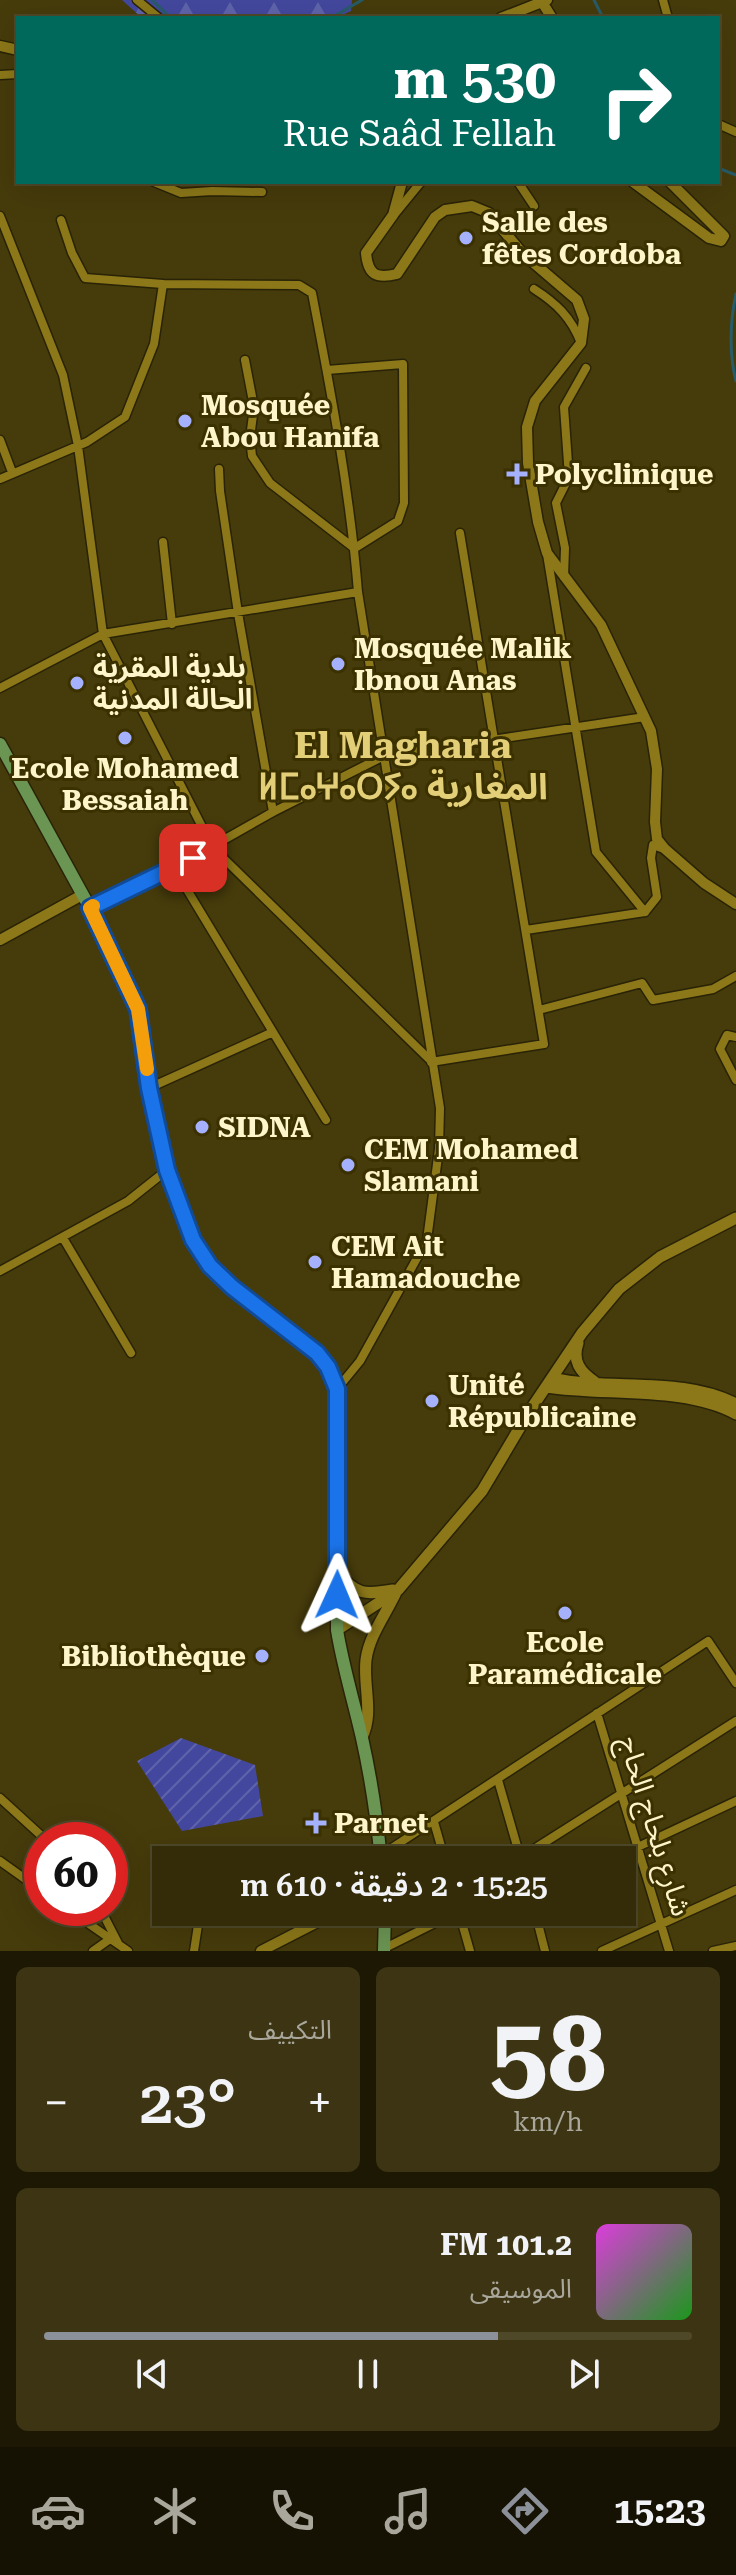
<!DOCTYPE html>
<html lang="ar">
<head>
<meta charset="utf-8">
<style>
	body { margin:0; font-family:"Roboto Serif","Noto Sans Arabic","Noto Sans Tifinagh",serif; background:#3c3412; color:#f1f3f6; direction:rtl; height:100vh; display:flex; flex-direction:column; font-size:30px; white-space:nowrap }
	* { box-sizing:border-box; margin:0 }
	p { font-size:26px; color:#a9a79c }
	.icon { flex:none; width:44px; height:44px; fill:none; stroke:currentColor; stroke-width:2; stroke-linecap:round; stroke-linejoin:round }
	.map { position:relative; height:1951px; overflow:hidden; direction:ltr }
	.drawer { display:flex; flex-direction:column; gap:16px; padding:16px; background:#1d1804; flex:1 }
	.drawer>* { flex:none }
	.hud { position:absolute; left:16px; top:16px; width:704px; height:168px; border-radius:0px; box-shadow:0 8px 32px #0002,0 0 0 2px #4e4829; direction:rtl; background:#00695c; color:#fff; overflow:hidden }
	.speed { position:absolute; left:24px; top:1822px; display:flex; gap:16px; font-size:40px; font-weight:700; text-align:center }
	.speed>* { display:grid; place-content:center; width:104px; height:104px; border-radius:50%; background:#342c08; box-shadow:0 8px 32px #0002,0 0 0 2px #4e4829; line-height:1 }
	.speed .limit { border:12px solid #d22; background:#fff; color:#111 }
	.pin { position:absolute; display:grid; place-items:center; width:68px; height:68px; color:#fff; margin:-34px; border-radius:16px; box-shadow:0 4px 12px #0006 }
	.me { position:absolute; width:88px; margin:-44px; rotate:1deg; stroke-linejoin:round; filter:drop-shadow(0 0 6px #0008) }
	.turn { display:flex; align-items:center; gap:28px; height:168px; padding:0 32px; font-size:36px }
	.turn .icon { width:104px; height:104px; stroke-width:2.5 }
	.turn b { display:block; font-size:56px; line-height:68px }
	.big { font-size:60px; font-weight:600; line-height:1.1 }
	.drawer .tile { flex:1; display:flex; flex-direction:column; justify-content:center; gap:12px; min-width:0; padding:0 28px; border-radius:12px; background:#3c3412 }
	.drawer .dial { align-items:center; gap:0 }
	.dial b { font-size:104px; line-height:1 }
	.song { display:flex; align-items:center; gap:24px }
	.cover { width:96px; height:96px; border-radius:12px; background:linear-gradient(135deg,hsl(300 70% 55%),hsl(120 70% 35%)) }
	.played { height:8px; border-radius:4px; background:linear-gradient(90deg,#8c9099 70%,#4e4829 70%) }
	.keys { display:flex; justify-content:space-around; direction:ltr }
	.heat { display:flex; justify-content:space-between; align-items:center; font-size:44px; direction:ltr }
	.drawer .tiles { flex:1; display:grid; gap:16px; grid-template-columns:1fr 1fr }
	.tile:last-child { grid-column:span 2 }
	.trip { position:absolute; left:152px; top:1846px; width:484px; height:80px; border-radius:0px; background:#342c08; box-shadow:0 8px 32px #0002,0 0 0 2px #4e4829; font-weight:600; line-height:80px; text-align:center; direction:rtl }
	.tab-bar { display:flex; height:128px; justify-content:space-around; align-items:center; background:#151203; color:#a9a79c }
	.tab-bar .icon { width:56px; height:56px }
	.tab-bar .active { color:#8c9099 }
	.tab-bar b { font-size:36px; color:#f1f3f6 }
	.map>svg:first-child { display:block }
	.forest { fill:url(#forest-firs) }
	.garden { fill:url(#garden-furrows) }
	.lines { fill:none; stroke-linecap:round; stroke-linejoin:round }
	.stream { stroke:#275b68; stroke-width:3 }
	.minor-casing { stroke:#292307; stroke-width:11 }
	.tertiary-casing { stroke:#292307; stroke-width:13 }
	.secondary-casing { stroke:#292307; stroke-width:14 }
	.primary-casing { stroke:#292307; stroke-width:15 }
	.minor { stroke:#8c7819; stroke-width:8 }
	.tertiary { stroke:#8c7819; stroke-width:10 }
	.secondary { stroke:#8c7819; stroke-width:11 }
	.primary { stroke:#6b9553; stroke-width:12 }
	.route-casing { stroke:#114b97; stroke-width:20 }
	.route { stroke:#1a73e8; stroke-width:14 }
	.slow { stroke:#f59e0b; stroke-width:14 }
	.poi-dot { fill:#a5b1fc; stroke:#3b3100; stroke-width:3 }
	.labels { text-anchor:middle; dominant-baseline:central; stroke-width:6; stroke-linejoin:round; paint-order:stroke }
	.poi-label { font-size:28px; font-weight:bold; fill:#fef5cb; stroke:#3b3100; text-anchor:start }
	.street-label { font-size:28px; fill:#fef5cb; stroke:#3b3100 }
	.district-label { font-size:36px; font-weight:bold; fill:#e3cf78; stroke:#3b3100 }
</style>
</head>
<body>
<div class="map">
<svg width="736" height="1951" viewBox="0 0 736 1951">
	<defs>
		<pattern id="forest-firs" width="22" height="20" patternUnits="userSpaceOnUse" patternTransform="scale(2)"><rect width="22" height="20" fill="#43489e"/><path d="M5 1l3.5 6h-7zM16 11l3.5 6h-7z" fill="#5f63aa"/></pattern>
		<pattern id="garden-furrows" width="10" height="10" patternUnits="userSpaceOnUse" patternTransform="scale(2)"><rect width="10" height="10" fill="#43489e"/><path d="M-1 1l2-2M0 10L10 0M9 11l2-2" fill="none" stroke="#5f63aa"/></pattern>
	</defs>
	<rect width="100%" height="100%" fill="#463b0b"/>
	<path class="forest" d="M122,0H352L351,11L335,18H142Z"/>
	<path class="garden" d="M181,1738L255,1765L263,1816L182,1831L137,1761Z"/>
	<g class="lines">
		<path class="stream" d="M152,0L171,18
			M594,0L603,18
			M331,18L362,0
			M718,168L736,175
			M736,294C730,320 729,355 736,381"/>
		<g class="minor-casing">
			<path id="minor" d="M137,0L159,18
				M663,0L668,18
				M0,75L18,74
				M718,124L736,132
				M154,182L181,193L212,191L262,192
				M518,182L534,206
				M394,215L421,182
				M0,216L63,375L78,446L103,634L213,848L431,1061
				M61,220L72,253L85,278L163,284
				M534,289C556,303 571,317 581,343
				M245,360L254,407L250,438L252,456L270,483L354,548
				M327,370L403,364L404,503L398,521L355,548
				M0,440L12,472
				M219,469L220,491L238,613L273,812
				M0,479L87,442L125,417L154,344L163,284L299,285L312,293C331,392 350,492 358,592L440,1108L439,1149L427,1240L360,1361L337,1389
				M163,542L172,624
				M564,577L565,548L556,503L569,477L564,407L586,368
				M0,688L103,634L358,592
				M174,868L326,1120
				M90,908L174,868L273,812L384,756L645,717
				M645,912L657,897L651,858L653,845L664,849
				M526,930L645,912L596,852L547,554
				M539,1010L642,983L653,1000L713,989L736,976
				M736,1037L727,1035L720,1049L736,1080
				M431,1062L544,1044L460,533
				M149,1088L273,1032
				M63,1238L131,1353
				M0,1271L128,1201L167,1170
				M597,1713L669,1951
				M498,1780L521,1860
				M0,1798L46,1840
				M434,1822L445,1860
				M381,1855L708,1641L736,1683
				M520,1858L736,1721
				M610,1860L736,1801
				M0,1861L42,1891
				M66,1908L128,1951
				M100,1908L118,1943
				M459,1912L470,1951
				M535,1912L545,1951
				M385,1948L457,1912
				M93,1951L110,1939
				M194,1951L200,1912
				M602,1951L736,1890
				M713,1951L736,1946"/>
		</g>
		<g class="tertiary-casing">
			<path id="tertiary" d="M542,2L552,18
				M501,18L547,0
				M0,46L18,50
				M402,182L393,215L366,253C368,275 376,279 397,274L435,217L445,210L472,206L489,213L522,253L577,300L584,319L581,343L535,401L527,427L528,463L538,522L547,553L601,625L651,731L657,769L655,822L657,839L665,849L704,883L736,904
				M633,182L709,238L721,241L724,236L670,182
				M0,940L82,895
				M261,1951L337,1912"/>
		</g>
		<g class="secondary-casing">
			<path id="secondary" d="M578,1343C572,1361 580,1372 595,1382
				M552,1378C611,1391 683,1376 736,1404
				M547,1387C604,1396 686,1386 736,1414
				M337,1572C357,1595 364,1595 393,1590
				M337,1630L398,1590L482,1491L529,1412L582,1333L619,1289L660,1257L736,1218
				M362,1737C374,1713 363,1686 366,1660C369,1635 387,1613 397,1590"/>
		</g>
		<g class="primary-casing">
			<path id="primary" d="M0,744L90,908L138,1009L149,1088L167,1170L193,1240L210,1266L232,1287L317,1353L328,1367L337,1389V1630C343,1667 354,1702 362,1738C371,1778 377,1819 381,1860
				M384,1951L385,1912"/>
		</g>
		<use href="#minor" class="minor"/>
		<use href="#tertiary" class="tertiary"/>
		<use href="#secondary" class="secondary"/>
		<use href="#primary" class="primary"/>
	</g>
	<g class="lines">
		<g class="route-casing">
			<path id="route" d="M193,858L90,908L138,1009L149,1088L167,1170L193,1240L210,1266L232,1287L317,1353L328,1367L337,1389V1595"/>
		</g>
		<use href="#route" class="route"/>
		<path class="slow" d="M93,906L90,908L138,1009L147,1069"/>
	</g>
	<g class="poi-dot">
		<circle cx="466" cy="238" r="8"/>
		<circle cx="185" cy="421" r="8"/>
		<path d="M513 462h8v8h8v8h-8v8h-8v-8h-8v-8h8z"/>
		<circle cx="338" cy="664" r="8"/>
		<circle cx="77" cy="683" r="8"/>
		<circle cx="125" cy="738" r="8"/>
		<circle cx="202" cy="1127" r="8"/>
		<circle cx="348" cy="1165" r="8"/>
		<circle cx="315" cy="1262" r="8"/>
		<circle cx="432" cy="1401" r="8"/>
		<circle cx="565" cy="1613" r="8"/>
		<circle cx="262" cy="1656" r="8"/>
		<path d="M312 1811h8v8h8v8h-8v8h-8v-8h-8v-8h8z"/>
	</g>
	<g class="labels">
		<g class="poi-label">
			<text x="482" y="222">Salle des<tspan x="482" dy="32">fêtes Cordoba</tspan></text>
			<text x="201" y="405">Mosquée<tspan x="201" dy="32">Abou Hanifa</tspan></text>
			<text x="535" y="474">Polyclinique</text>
			<text x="354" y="648">Mosquée Malik<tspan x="354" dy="32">Ibnou Anas</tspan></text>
			<text x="93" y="667">بلدية المقرية<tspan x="93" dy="32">الحالة المدنية</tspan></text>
			<text x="125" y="768" text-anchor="middle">Ecole Mohamed<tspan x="125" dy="32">Bessaiah</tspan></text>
			<text x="218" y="1127">SIDNA</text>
			<text x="364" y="1149">CEM Mohamed<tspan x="364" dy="32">Slamani</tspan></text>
			<text x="331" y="1246">CEM Ait<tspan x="331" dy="32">Hamadouche</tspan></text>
			<text x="448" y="1385">Unité<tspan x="448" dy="32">Républicaine</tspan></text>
			<text x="565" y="1642" text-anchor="middle">Ecole<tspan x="565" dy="32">Paramédicale</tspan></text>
			<text x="246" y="1656" text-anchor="end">Bibliothèque</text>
			<text x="334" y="1823">Parnet</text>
		</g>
		<g class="street-label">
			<text transform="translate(655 1826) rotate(73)">شارع بلحاج الحاج</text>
		</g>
		<g class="district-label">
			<text x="403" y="746">El Magharia<tspan x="403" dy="41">ⵍⵎⴰⵖⴰⵔⵢⴰ المغارية</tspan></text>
		</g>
	</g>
</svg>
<div class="speed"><div class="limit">60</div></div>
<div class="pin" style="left:193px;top:858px;background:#d93025"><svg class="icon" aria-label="arrive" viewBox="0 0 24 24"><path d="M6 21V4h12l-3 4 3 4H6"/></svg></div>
<svg class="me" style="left:337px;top:1595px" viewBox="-20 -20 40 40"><path d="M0-17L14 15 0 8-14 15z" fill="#1a73e8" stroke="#fff" stroke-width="4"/></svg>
<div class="trip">15:25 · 2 دقيقة · 610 m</div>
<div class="hud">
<div class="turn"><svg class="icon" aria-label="right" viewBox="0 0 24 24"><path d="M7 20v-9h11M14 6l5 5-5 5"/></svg><div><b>530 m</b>Rue Saâd Fellah</div></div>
</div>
</div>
<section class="drawer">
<div class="tiles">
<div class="tile dial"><b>58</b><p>km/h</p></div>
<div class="tile"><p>التكييف</p>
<div class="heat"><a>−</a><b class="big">23°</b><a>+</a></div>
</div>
<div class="tile">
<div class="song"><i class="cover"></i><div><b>101.2 FM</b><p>الموسيقى</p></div></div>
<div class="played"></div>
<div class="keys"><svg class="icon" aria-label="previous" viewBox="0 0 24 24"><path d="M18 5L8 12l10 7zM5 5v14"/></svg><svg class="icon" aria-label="pause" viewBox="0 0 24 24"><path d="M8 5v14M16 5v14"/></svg><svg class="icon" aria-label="next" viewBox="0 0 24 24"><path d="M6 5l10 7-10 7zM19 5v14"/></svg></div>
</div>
</div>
</section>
<nav class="tab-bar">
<b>15:23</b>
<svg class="icon active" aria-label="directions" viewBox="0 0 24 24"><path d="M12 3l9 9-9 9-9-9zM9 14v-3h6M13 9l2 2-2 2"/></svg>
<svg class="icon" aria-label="music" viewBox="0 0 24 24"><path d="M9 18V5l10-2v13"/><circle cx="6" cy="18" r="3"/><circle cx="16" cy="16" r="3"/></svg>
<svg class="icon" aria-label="phone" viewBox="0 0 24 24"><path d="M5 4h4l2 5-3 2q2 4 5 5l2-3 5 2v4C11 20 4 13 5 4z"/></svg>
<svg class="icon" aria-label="climate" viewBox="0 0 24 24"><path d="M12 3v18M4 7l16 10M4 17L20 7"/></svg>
<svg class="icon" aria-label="car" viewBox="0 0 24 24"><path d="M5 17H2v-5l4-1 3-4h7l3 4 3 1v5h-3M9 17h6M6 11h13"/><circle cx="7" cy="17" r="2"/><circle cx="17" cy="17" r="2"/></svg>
</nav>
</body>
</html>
